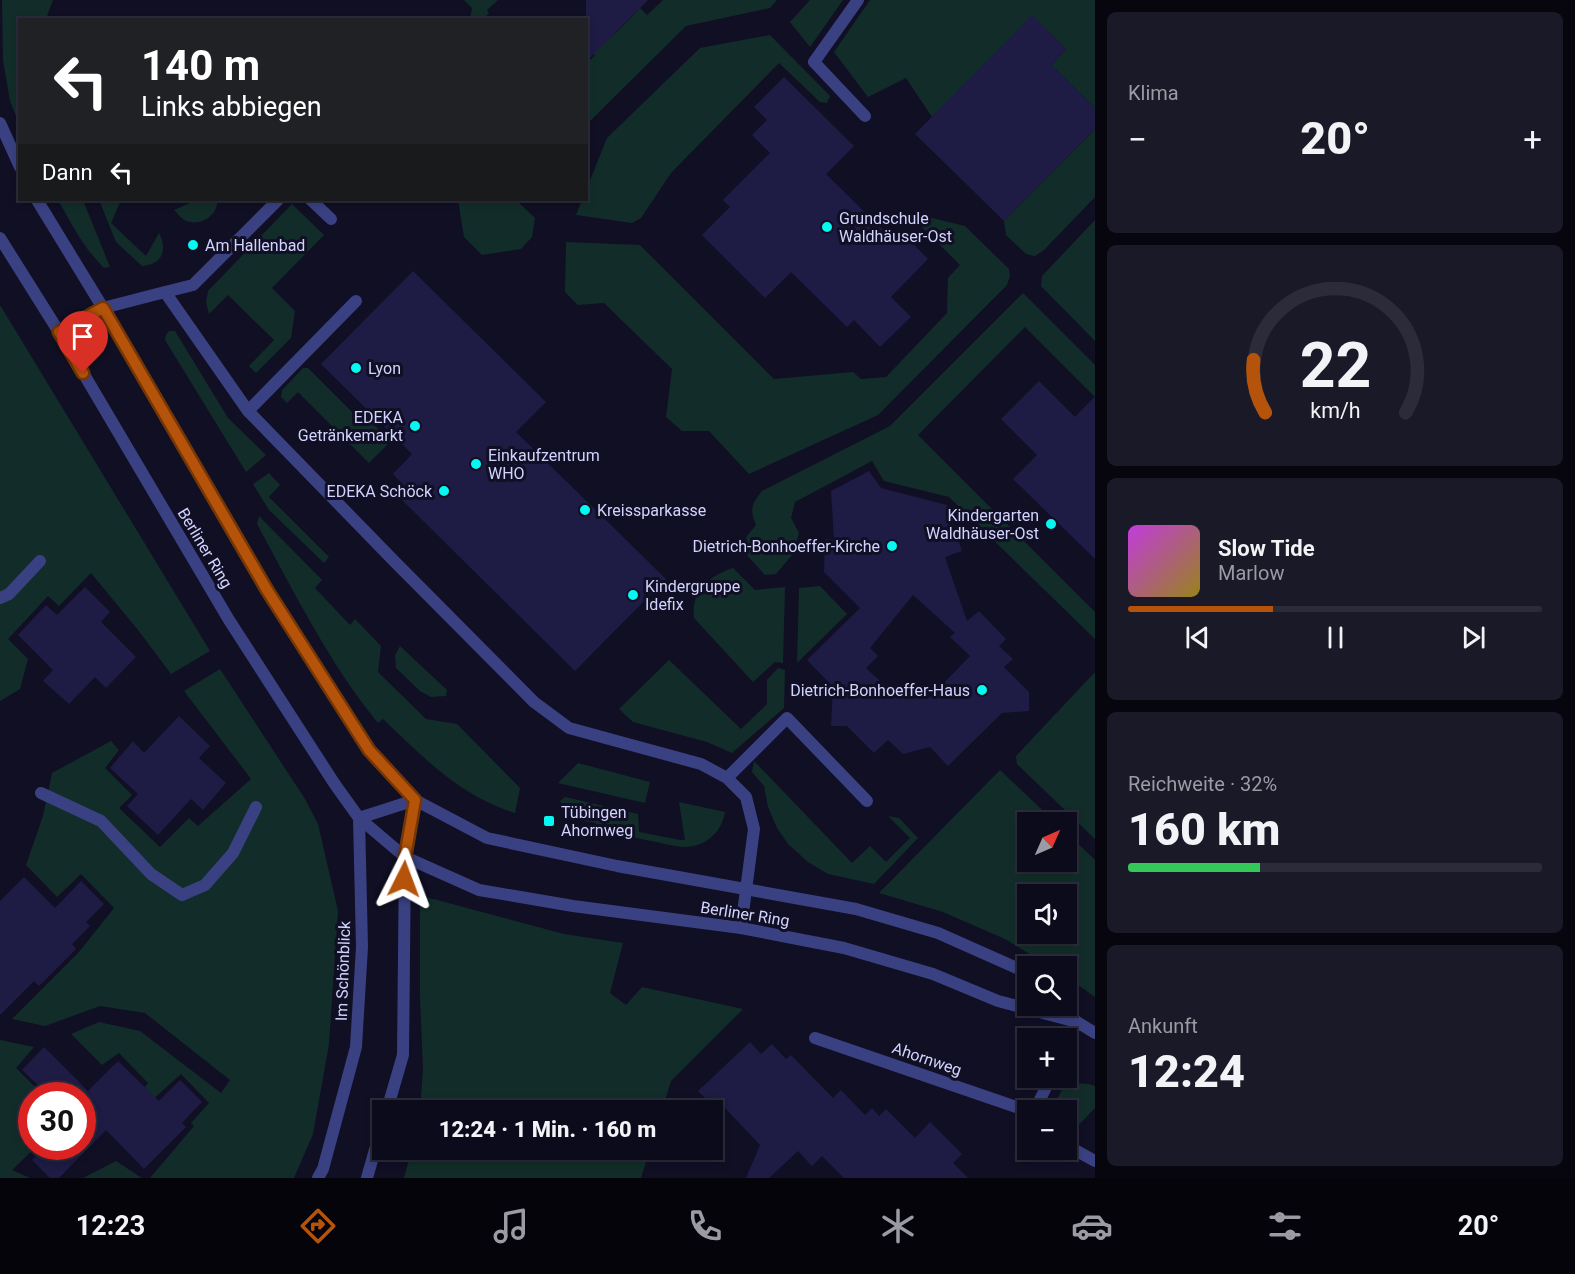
<!DOCTYPE html>
<html lang="de">
<head>
<meta charset="utf-8">
<style>
	body { margin:0; font-family:Roboto,sans-serif; background:#1a1928; color:#f1f3f6; height:100vh; display:flex; flex-direction:column; font-size:22px; white-space:nowrap }
	* { box-sizing:border-box; margin:0 }
	p { font-size:20px; color:#9a9ba3 }
	.icon { flex:none; width:33px; height:33px; fill:none; stroke:currentColor; stroke-width:2; stroke-linecap:round; stroke-linejoin:round }
	.map { position:relative; flex:1; overflow:hidden }
	.details { display:flex; flex-direction:column; gap:12px; padding:12px; background:#07060f; width:480px }
	.details>* { flex:none }
	.hud { position:absolute; left:18px; top:18px; width:570px; height:183px; border-radius:0px; box-shadow:0 3px 9px #0003,0 0 0 2px #2c2b3a; background:#202124; color:#fff; overflow:hidden }
	.needle { width:39px; rotate:45deg }
	.fabs { position:absolute; left:1017px; top:812px; display:grid; gap:12px }
	.fabs a { display:grid; place-items:center; width:60px; height:60px; border-radius:0px; background:#0c0b1b; box-shadow:0 3px 9px #0003,0 0 0 2px #2c2b3a; font-size:30px }
	.speed { position:absolute; left:18px; top:1082px; display:flex; gap:12px; font-size:30px; font-weight:700; text-align:center }
	.speed>* { display:grid; place-content:center; width:78px; height:78px; border-radius:50%; background:#0c0b1b; box-shadow:0 3px 9px #0003,0 0 0 2px #2c2b3a; line-height:1 }
	.speed .limit { border:9px solid #d22; background:#fff; color:#111 }
	.pin { position:absolute; display:grid; place-items:center; width:51px; height:51px; color:#fff; margin:-62px -26px; border-radius:50% 50% 50% 0; rotate:-45deg; box-shadow:0 0 6px #0007 }
	.pin .icon { rotate:45deg }
	.me { position:absolute; width:66px; margin:-33px; rotate:3deg; stroke-linejoin:round; filter:drop-shadow(0 0 4px #0008) }
	.turn { display:flex; align-items:center; gap:21px; height:126px; padding:0 24px; font-size:27px }
	.turn .icon { width:78px; height:78px; stroke-width:2.5 }
	.turn b { display:block; font-size:42px; line-height:51px }
	.then { display:flex; align-items:center; height:57px; padding:0 24px; background:#0003; gap:12px; font-size:22px }
	.big { font-size:45px; font-weight:800; line-height:1.1 }
	.details .card { flex:1; display:flex; flex-direction:column; justify-content:center; gap:9px; min-width:0; padding:0 21px; border-radius:9px; background:#1a1928 }
	.details .dial { align-items:center; gap:0 }
	.dial svg { height:156px; overflow:visible; fill:none; stroke:#2c2b3a; stroke-width:7; stroke-linecap:round; text-anchor:middle }
	.dial text { fill:#f1f3f6; stroke:none }
	.song { display:flex; align-items:center; gap:18px }
	.cover { width:72px; height:72px; border-radius:9px; background:linear-gradient(135deg,hsl(290 70% 55%),hsl(50 70% 35%)) }
	.played { height:6px; border-radius:3px; background:linear-gradient(90deg,#b45309 35%,#2c2b3a 35%) }
	.keys { display:flex; justify-content:space-around; direction:ltr }
	.heat { display:flex; justify-content:space-between; align-items:center; font-size:33px; direction:ltr }
	.charge { height:9px; border-radius:4px; background:linear-gradient(90deg,#34c759 32%,#2c2b3a 0) }
	.trip { position:absolute; left:372px; top:1100px; width:351px; height:60px; border-radius:0px; background:#0c0b1b; box-shadow:0 3px 9px #0003,0 0 0 2px #2c2b3a; font-weight:800; line-height:60px; text-align:center }
	.menu { display:flex; height:96px; justify-content:space-around; align-items:center; background:#05040b; color:#9a9ba3 }
	.menu .icon { width:42px; height:42px }
	.menu .on { color:#b45309 }
	.menu b { font-size:27px; color:#f1f3f6 }
	main { display:flex; flex:1; min-height:0 }
	.map>svg:first-child { display:block }
	.green { fill:#122d29; fill-rule:evenodd }
	.building { fill:#1e1b44; fill-rule:evenodd }
	.lines { fill:none; stroke-linecap:round; stroke-linejoin:round }
	.service { stroke:#3a4182; stroke-width:12 }
	.minor { stroke:#3a4182; stroke-width:12 }
	.route-casing { stroke:#753606; stroke-width:15 }
	.route { stroke:#b45309; stroke-width:10 }
	.poi-dot { fill:#05f8f1; stroke:#100f24; stroke-width:2 }
	.labels { text-anchor:middle; dominant-baseline:central; stroke-width:6; stroke-linejoin:round; paint-order:stroke }
	.poi-label { font-size:16px; fill:#d2d3fe; stroke:#100f24; text-anchor:start }
	.street-label { font-size:16px; fill:#d2d3fe; stroke:#100f24 }
</style>
</head>
<body>
<main>
<div class="map">
<svg width="1095" height="1178" viewBox="0 0 1095 1178">
	<rect width="100%" height="100%" fill="#100f24"/>
	<path class="green" d="M2,0H53L46,19L20,20L19,124L10,101L3,60Z
		M464,0H498L487,10L489,13L483,20L470,19L472,8Z
		M663,0H777L770,8L686,26L590,121L587,129V63L595,55L592,52L618,31L640,8L647,15Z
		M810,0H843L810,47L790,22Z
		M870,0H1095V108L1051,65L1066,49L1032,16L932,117L906,78L868,97L834,52Z
		M770,35L830,96L827,103L820,102L779,63L671,173L641,218L632,223L576,215L582,200H586L587,188L607,138L700,48Z
		M1095,129V197L1044,250L1035,256L1026,254L1006,235L1004,221Z
		M58,200H83L110,267L104,268C83,247 72,225 58,200Z
		M99,200H121L111,223L146,256L159,233C168,250 162,265 142,266L116,242Z
		M197,200H217C219,213 204,225 190,222C183,221 179,215 174,210Z
		M458,200H516L535,218L532,237L521,249L482,255L464,237Z
		M292,204L324,235L272,288L295,311L291,338L256,373L249,366L274,340L228,295L209,314L206,302L208,291Z
		M907,212L965,226L1009,269L1010,276L1007,285L878,415L749,474L709,431H682L666,417L672,369L604,303L578,305L565,292L566,242L640,245L774,379L853,372L861,379L886,377L947,313L948,278L960,265Z
		M1095,220V341L1041,286L1042,276Z
		M1023,293L1095,365V397L1025,327L918,435L1095,612V639L949,497L884,481L872,461L795,502L791,518L799,533L793,554L776,574L765,575L745,553L747,536L756,525C749,509 752,504 762,491L890,426Z
		M0,305L210,651L171,674L138,630L91,573L59,606L48,596L8,639L28,659L20,689L0,701Z
		M169,331H175L228,418L266,455L246,472L165,340L166,335Z
		M303,368H308L361,421L369,420L387,437L388,444L369,463L298,392L287,403L281,397L282,390Z
		M269,473L280,485L269,497L329,557L324,563L269,510L253,484Z
		M259,516L322,580L315,588L350,625L355,619L381,646L378,672L426,719L457,724L520,788L515,813C460,796 424,758 383,719L378,723C329,663 294,592 257,524Z
		M733,568L755,590L785,587L783,663L775,662L753,682L694,618C691,590 708,577 733,568Z
		M820,586L847,614L797,663L799,588Z
		M400,646L447,690L446,696L431,697L420,691L396,668L395,655Z
		M669,660L741,729L767,704V680L778,668L785,670L784,708L732,753L707,742L633,722L619,709Z
		M220,669L305,799L318,824L338,911L329,1044L313,1134L294,1178H150L194,1126L191,1123L209,1103L181,1074L150,1102L140,1093L148,1083L119,1053L102,1065L71,1034L99,1022L140,1031L221,1093L230,1080L145,1013L100,1006L45,1026L12,1019L79,952L114,908L81,874L57,897L26,865L43,816L52,773L111,741L119,750L105,768L132,795L119,808L160,847L189,818L198,826L251,779L184,691Z
		M1095,672V839L1017,764L1016,756Z
		M754,761L852,863L870,846L886,862L910,838L888,816L899,818L918,838L874,884L828,874L808,862L788,844L777,828L768,807L764,786L752,772Z
		M578,763L650,782L645,803L558,783Z
		M1000,770L1055,822H1028V861H1066L1067,833L1095,860V997L1067,977L1066,966H1049L1005,939L943,912L879,893ZM1028,894H1066V933H1028Z
		M565,797L638,814L639,832L680,840H685L679,802L725,812C721,834 705,847 683,847C671,846 658,842 646,840C629,836 612,833 595,830L596,823L570,819L560,801Z
		M426,897L564,934L623,943L610,993L626,1005L642,987L743,1009L671,1081L662,1110H420L423,1069L420,997V903L421,899Z
		M0,1040L34,1047L16,1068L43,1095H32V1146H37L12,1170L30,1178H0Z
		M1073,1083L1089,1084L1095,1086V1108L1075,1129L1067,1121L1066,1110H1059L1056,1101L1062,1090Z
		M412,1149H650L641,1178H404Z
		M116,1161L142,1178H83Z"/>
	<path class="building" d="M586,0H648L586,62Z
		M1032,15L1066,49L1051,65L1095,108V129L1004,221L915,134Z
		M784,77L854,146L826,174L891,238L899,230L928,259L891,297L911,317L880,347L854,320L847,327L791,272L765,298L702,235L730,207L723,200L770,153L752,135L767,120L754,107Z
		M413,271L546,402L516,432L666,579L575,671L399,497L407,489L393,474L412,454L321,364Z
		M1039,381L1075,417L1095,396V559L1013,479L1037,455L1001,419Z
		M869,471L881,488L947,505L962,551L945,557L967,621L979,611L1006,639L999,646L1013,659L1004,667L1029,692V711L1002,713L948,766L930,747L903,754L888,740L874,753L847,726H831L833,687L807,660L860,608L824,572L825,539L834,540L831,491ZM913,595L955,633L950,637L970,656L929,698H899L866,668L878,656L870,648Z
		M85,587L110,612L101,622L136,657L106,688L95,677L69,704L43,681L53,670L18,635L46,605L57,615Z
		M179,716L210,746L199,758L226,783L203,810L191,799L158,835L127,806L138,794L110,768L133,741L144,753Z
		M24,877L55,908L81,881L104,904L86,922L90,926L72,944L76,949L39,986L34,981L0,1015V901Z
		M750,1042L761,1054L772,1044L786,1059L791,1055L833,1098L841,1090L865,1115L872,1108L879,1116L886,1109L915,1138L930,1122L962,1154L953,1163L968,1178H844L822,1156L812,1166L798,1151L769,1178H746L760,1145L723,1106L718,1111L698,1091Z
		M44,1047L88,1091L118,1061L159,1101L180,1080L202,1102L182,1123L186,1127L144,1169L106,1130L59,1178H50L32,1160L46,1146H82V1096L84,1095H48L22,1070Z"/>
	<g class="lines">
		<path class="service" d="M858,0L814,62L865,116
			M311,200L331,219
			M165,292L193,285L278,200
			M59,332L103,308L165,292L248,411L395,562L534,702L569,728L701,764L727,778L746,797L754,829L741,928
			M248,411L356,301
			M0,598L9,594L40,561
			M727,778L787,718L867,801
			M41,793L101,821L151,874L182,895L205,885L233,853L256,807
			M815,1038L1028,1111"/>
		<path class="minor" d="M0,123L20,167
			M37,200L103,308L267,590L369,750L415,800L487,838L617,866L856,909L938,933L1019,969L1028,977
			M0,238L59,332L229,620L334,783L359,818L405,857L479,890L573,906L741,928L844,948L933,974L998,1001L1077,1022
			M359,818L415,800
			M1058,1005L1077,1022L1095,1033
			M1066,1044L1077,1022
			M387,1110L403,1055L405,857L415,800
			M1035,1110L1051,1077
			M1066,1145L1095,1161
			M318,1178L323,1169L356,1047L362,947L359,818
			M367,1178L382,1125"/>
	</g>
	<g class="lines">
		<g class="route-casing">
			<path id="route" d="M83,373L59,332L103,308L267,590L369,750L415,800L405,857L404,879"/>
		</g>
		<use href="#route" class="route"/>
	</g>
	<g class="poi-dot">
		<circle cx="827" cy="227" r="6"/>
		<circle cx="193" cy="245" r="6"/>
		<circle cx="356" cy="368" r="6"/>
		<circle cx="415" cy="426" r="6"/>
		<circle cx="476" cy="464" r="6"/>
		<circle cx="444" cy="491" r="6"/>
		<circle cx="585" cy="510" r="6"/>
		<circle cx="1051" cy="524" r="6"/>
		<circle cx="892" cy="546" r="6"/>
		<circle cx="633" cy="595" r="6"/>
		<circle cx="982" cy="690" r="6"/>
		<rect x="543" y="815" width="12" height="12" rx="3"/>
	</g>
	<g class="labels">
		<g class="poi-label">
			<text x="839" y="218">Grundschule<tspan x="839" dy="18">Waldhäuser-Ost</tspan></text>
			<text x="205" y="245">Am Hallenbad</text>
			<text x="368" y="368">Lyon</text>
			<text x="403" y="417" text-anchor="end">EDEKA<tspan x="403" dy="18">Getränkemarkt</tspan></text>
			<text x="488" y="455">Einkaufzentrum<tspan x="488" dy="18">WHO</tspan></text>
			<text x="432" y="491" text-anchor="end">EDEKA Schöck</text>
			<text x="597" y="510">Kreissparkasse</text>
			<text x="1039" y="515" text-anchor="end">Kindergarten<tspan x="1039" dy="18">Waldhäuser-Ost</tspan></text>
			<text x="880" y="546" text-anchor="end">Dietrich-Bonhoeffer-Kirche</text>
			<text x="645" y="586">Kindergruppe<tspan x="645" dy="18">Idefix</tspan></text>
			<text x="970" y="690" text-anchor="end">Dietrich-Bonhoeffer-Haus</text>
			<text x="561" y="812">Tübingen<tspan x="561" dy="18">Ahornweg</tspan></text>
		</g>
		<g class="street-label">
			<text transform="translate(205 548) rotate(59)">Berliner Ring</text>
			<text transform="translate(745 914) rotate(9)">Berliner Ring</text>
			<text transform="translate(343 971) rotate(-88)">Im Schönblick</text>
			<text transform="translate(927 1059) rotate(19)">Ahornweg</text>
		</g>
	</g>
</svg>
<div class="fabs">
<a><svg class="needle" viewBox="-14 -14 28 28"><path d="M0-13l5 13h-10z" fill="#e53935"/><path d="M0 13l5-13h-10z" fill="#9a9ba3"/></svg></a>
<a><svg class="icon" aria-label="sound" viewBox="0 0 24 24"><path d="M4 9h4l5-4v14l-5-4H4zM17 9q2 3 0 6"/></svg></a>
<a><svg class="icon" aria-label="search" viewBox="0 0 24 24"><circle cx="10" cy="10" r="6"/><path d="M15 15l6 6"/></svg></a>
<a>+</a>
<a>−</a>
</div>
<div class="speed"><div class="limit">30</div></div>
<div class="pin" style="left:83px;top:373px;background:#d93025"><svg class="icon" aria-label="arrive" viewBox="0 0 24 24"><path d="M6 21V4h12l-3 4 3 4H6"/></svg></div>
<svg class="me" style="left:404px;top:879px" viewBox="-20 -20 40 40"><path d="M0-17L14 15 0 8-14 15z" fill="#b45309" stroke="#fff" stroke-width="4"/></svg>
<div class="trip">12:24 · 1 Min. · 160 m</div>
<div class="hud">
<div class="turn"><svg class="icon" aria-label="left" viewBox="0 0 24 24"><path d="M17 20v-9H6M10 6l-5 5 5 5"/></svg><div><b>140 m</b>Links abbiegen</div></div>
<div class="then">Dann<svg class="icon" aria-label="left" viewBox="0 0 24 24"><path d="M17 20v-9H6M10 6l-5 5 5 5"/></svg></div>
</div>
</div>
<section class="details">
<div class="card"><p>Klima</p>
<div class="heat"><a>−</a><b class="big">20°</b><a>+</a></div>
</div>
<div class="card dial"><svg viewBox="0 0 100 80">
<path d="M14 69A42 42 0 1 1 86 69"/>
<path d="M14 69A42 42 0 0 1 8 42" stroke="#b45309"/>
<text x="50" y="56" font-size="32" font-weight="700">22</text>
<text x="50" y="72" font-size="11">km/h</text>
</svg></div>
<div class="card">
<div class="song"><i class="cover"></i><div><b>Slow Tide</b><p>Marlow</p></div></div>
<div class="played"></div>
<div class="keys"><svg class="icon" aria-label="previous" viewBox="0 0 24 24"><path d="M18 5L8 12l10 7zM5 5v14"/></svg><svg class="icon" aria-label="pause" viewBox="0 0 24 24"><path d="M8 5v14M16 5v14"/></svg><svg class="icon" aria-label="next" viewBox="0 0 24 24"><path d="M6 5l10 7-10 7zM19 5v14"/></svg></div>
</div>
<div class="card"><p>Reichweite · 32%</p><b class="big">160 km</b><div class="charge"></div></div>
<div class="card"><p>Ankunft</p><b class="big">12:24</b></div>
</section>
</main>
<nav class="menu">
<b>12:23</b>
<svg class="icon on" aria-label="directions" viewBox="0 0 24 24"><path d="M12 3l9 9-9 9-9-9zM9 14v-3h6M13 9l2 2-2 2"/></svg>
<svg class="icon" aria-label="music" viewBox="0 0 24 24"><path d="M9 18V5l10-2v13"/><circle cx="6" cy="18" r="3"/><circle cx="16" cy="16" r="3"/></svg>
<svg class="icon" aria-label="phone" viewBox="0 0 24 24"><path d="M5 4h4l2 5-3 2q2 4 5 5l2-3 5 2v4C11 20 4 13 5 4z"/></svg>
<svg class="icon" aria-label="climate" viewBox="0 0 24 24"><path d="M12 3v18M4 7l16 10M4 17L20 7"/></svg>
<svg class="icon" aria-label="car" viewBox="0 0 24 24"><path d="M5 17H2v-5l4-1 3-4h7l3 4 3 1v5h-3M9 17h6M6 11h13"/><circle cx="7" cy="17" r="2"/><circle cx="17" cy="17" r="2"/></svg>
<svg class="icon" aria-label="filters" viewBox="0 0 24 24"><path d="M4 7h16M4 17h16"/><circle cx="9" cy="7" r="2"/><circle cx="15" cy="17" r="2"/></svg>
<b>20°</b>
</nav>
</body>
</html>
